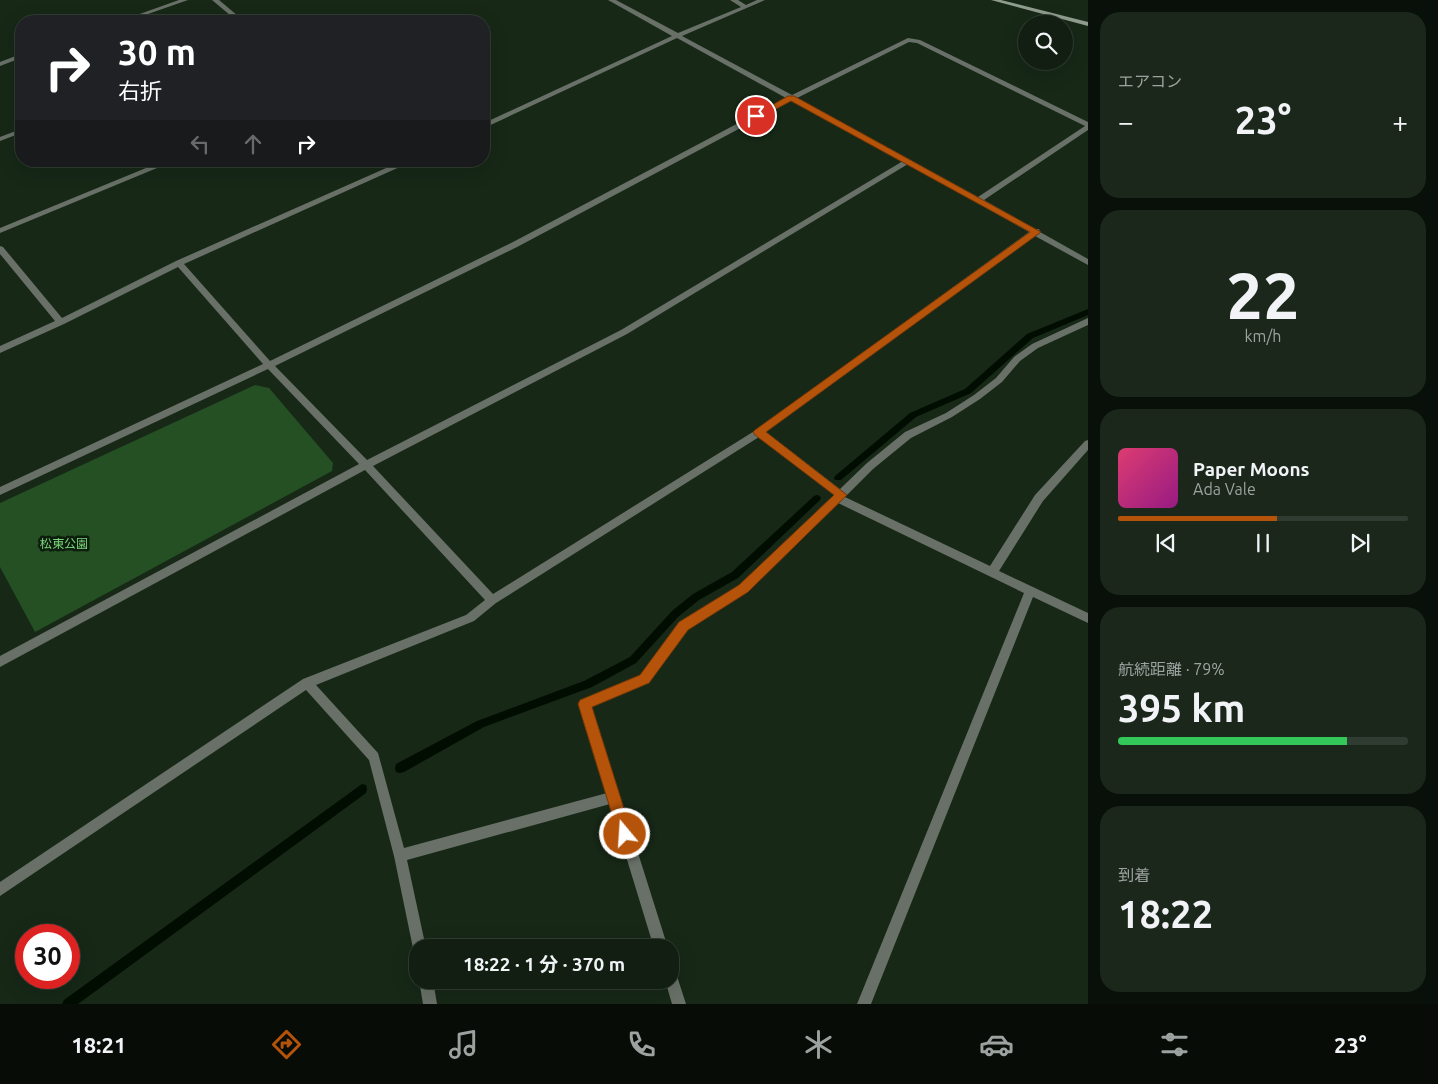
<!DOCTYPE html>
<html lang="ja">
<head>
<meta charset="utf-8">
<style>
	body { margin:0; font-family:Ubuntu,"Noto Sans JP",sans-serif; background:#1a271a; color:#f1f3f6; height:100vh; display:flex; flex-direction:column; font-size:19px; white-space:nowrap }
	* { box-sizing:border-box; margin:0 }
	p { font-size:16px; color:#9ca29f }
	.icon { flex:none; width:28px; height:28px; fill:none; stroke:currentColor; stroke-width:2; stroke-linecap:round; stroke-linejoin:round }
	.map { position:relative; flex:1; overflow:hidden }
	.drawer { display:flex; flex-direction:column; gap:12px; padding:12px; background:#091009; width:350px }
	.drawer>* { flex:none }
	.banner { position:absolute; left:15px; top:15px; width:475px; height:152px; border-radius:20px; box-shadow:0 5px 20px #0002,0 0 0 1px #303c31; background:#202124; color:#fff; overflow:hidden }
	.buttons { position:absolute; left:1018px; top:15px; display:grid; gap:10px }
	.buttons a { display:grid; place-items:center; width:55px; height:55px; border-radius:50%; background:#111e11; box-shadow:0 5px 20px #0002,0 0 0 1px #303c31; font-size:25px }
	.speed { position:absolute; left:15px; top:924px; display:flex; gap:10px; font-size:25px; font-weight:700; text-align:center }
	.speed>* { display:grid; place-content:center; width:65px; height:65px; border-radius:50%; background:#111e11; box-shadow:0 5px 20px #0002,0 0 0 1px #303c31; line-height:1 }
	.speed .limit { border:8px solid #d22; background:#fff; color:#111 }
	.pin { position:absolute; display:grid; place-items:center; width:42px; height:42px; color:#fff; margin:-21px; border:2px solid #fff; border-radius:50%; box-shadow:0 1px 5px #0007 }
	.me { position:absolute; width:55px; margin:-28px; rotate:342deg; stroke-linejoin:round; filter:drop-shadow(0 0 4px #0008) }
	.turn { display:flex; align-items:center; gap:18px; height:105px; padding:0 20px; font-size:22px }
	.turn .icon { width:65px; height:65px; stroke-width:2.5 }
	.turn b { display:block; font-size:35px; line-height:42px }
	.lanes { display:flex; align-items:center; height:48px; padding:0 20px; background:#0003; justify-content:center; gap:25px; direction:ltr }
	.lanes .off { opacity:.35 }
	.big { font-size:38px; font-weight:700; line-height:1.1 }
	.drawer .card { flex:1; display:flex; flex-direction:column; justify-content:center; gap:8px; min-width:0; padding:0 18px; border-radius:20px; background:#1a271a }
	.drawer .dial { align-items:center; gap:0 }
	.dial b { font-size:65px; line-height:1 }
	.song { display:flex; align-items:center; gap:15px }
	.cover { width:60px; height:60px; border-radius:8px; background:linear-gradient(135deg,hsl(340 70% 55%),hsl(310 70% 35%)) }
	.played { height:5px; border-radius:2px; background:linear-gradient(90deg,#b45309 55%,#303c31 55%) }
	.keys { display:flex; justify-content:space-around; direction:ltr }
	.heat { display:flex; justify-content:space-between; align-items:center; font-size:28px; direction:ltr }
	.charge { height:8px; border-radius:4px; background:linear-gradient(90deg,#34c759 79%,#303c31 0) }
	.trip { position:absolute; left:409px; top:939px; width:270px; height:50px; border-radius:20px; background:#111e11; box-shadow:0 5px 20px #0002,0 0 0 1px #303c31; font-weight:700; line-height:50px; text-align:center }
	.tab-bar { display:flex; height:80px; justify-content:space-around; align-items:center; background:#070c07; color:#9ca29f }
	.tab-bar .icon { width:35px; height:35px }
	.tab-bar .active { color:#b45309 }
	.tab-bar b { font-size:22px; color:#f1f3f6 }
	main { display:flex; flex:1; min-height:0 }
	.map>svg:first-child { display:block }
	.green { fill:#245024 }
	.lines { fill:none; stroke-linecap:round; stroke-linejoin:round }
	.stream { fill:#000d00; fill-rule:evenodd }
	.street { fill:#687067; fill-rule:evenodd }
	.secondary { fill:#8f9c8e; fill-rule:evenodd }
	.route { fill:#b45309; stroke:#753606 }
	.labels { text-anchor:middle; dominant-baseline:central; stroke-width:5; stroke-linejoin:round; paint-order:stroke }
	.park-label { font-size:12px; fill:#7cd87b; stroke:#0e1e0e }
</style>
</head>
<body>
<main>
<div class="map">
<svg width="1088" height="1004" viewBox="0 0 1088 1004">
	<rect width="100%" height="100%" fill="#172817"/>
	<path class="green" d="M255,385L269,388L333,463L332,471L35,632L0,567V503Z"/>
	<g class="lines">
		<path class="stream" d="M1088,309V315L1033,338L971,393L916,417L841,480H835L834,478L835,476L910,413L965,389L1027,334Z
			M817,495L820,496L821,498L820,500L738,578L699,600L678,617L636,663L592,687L484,727L404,772L400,773L396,772L395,768L396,764L477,721L584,681L630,657L672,611L693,594L732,572L814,496Z
			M362,784L366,785L367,789L366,793L78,1004H62L64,1000Z"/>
		<path class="street" d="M179,0H188L128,21H120Z
			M212,0H219L244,21H237Z
			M608,0H616L678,33L741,7L730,0H738L746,5L757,0H765L682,36L792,95L908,38L920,40L1088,122V130L984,200L1035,229H1039L1040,232L1088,259V265L1035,236L766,432L840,489L867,463L905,432L946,413L974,395L996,378L1014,357L1032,344L1088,318V325L1038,348L1020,361L1002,382L980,399L952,417L911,438L873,469L845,497L990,566L1035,495L1085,441L1088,440V450L1043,501L999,571L1088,613V623L1033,597L871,1004H857L1024,593L838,503L747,592L688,629L649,683L592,707L668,948H654L610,804L407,860L426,948H418V954L414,953L394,856L369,760L306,690L0,896V882L303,679L466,615L485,600L365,470L0,667V656L359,464L268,369L0,495V487L263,364L178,267L64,324L0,353V346L55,321L0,254V246L3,247L62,318L176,261L402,161H413L184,264L270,361L513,242L786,98L677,38L484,128V123L672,36ZM909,42L917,43L1085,126L978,197L797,98ZM791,101L903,161L621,330L367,460L275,366L519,246ZM908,164L1029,232L756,430L493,594L373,466L627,334ZM759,437L834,495L739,586L680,623L641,675L581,700L579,704L607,793L404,848L378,753L316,685L474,621L496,603Z
			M21,54V58L0,66V62Z
			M21,129V133L0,141V137Z
			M163,161H174L0,233V228Z
			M670,968L675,970L686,1004H672L665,980H670Z
			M419,980H433L437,1004H423Z"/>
		<path class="secondary" d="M991,0H1001L1088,22V26Z"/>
	</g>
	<path class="route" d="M788,96H794L1041,232L766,432L847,495L748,592L688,630L649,683L592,707L632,834L630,840L625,842L620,840L618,834L578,704L580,700L640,675L679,622L739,585L834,495L755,435L753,432L755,430L1030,232L791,101L759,118L753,116Z"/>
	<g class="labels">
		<g class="park-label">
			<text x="64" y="543">松東公園</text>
		</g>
	</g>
</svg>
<div class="buttons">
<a><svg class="icon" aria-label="search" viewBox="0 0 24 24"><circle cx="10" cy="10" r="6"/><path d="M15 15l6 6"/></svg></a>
</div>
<div class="speed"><div class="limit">30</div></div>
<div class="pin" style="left:756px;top:116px;background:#d93025"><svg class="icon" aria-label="arrive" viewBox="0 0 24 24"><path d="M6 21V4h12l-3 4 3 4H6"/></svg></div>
<svg class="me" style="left:625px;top:834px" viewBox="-20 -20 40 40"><circle r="17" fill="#b45309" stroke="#fff" stroke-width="3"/><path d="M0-11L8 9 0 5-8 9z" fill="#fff"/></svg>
<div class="trip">18:22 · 1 分 · 370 m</div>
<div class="banner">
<div class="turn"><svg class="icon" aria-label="right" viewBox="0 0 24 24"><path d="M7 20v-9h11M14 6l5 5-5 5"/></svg><div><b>30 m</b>右折</div></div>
<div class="lanes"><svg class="icon off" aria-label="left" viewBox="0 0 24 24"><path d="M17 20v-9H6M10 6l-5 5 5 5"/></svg><svg class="icon off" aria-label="ahead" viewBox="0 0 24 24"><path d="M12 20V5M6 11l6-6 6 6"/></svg><svg class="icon" aria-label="right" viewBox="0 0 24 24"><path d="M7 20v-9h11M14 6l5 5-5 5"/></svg></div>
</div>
</div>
<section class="drawer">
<div class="card"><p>エアコン</p>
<div class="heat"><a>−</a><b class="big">23°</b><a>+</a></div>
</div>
<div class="card dial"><b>22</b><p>km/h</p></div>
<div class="card">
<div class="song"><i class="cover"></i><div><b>Paper Moons</b><p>Ada Vale</p></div></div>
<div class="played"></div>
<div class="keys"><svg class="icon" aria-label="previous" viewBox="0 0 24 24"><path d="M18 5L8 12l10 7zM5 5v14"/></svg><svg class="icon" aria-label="pause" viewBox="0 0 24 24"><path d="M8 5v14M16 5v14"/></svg><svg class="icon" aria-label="next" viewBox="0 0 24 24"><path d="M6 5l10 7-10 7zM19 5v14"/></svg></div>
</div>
<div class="card"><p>航続距離 · 79%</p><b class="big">395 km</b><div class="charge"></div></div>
<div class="card"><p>到着</p><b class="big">18:22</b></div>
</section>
</main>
<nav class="tab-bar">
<b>18:21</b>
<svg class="icon active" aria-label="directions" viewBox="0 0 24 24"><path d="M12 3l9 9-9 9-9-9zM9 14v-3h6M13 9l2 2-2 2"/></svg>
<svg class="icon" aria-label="music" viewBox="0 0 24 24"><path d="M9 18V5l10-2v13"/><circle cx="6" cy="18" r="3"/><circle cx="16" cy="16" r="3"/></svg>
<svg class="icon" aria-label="phone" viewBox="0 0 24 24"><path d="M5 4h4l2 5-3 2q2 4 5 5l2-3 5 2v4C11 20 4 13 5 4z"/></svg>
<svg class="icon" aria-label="climate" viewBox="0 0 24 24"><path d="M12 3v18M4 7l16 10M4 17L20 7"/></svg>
<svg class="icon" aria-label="car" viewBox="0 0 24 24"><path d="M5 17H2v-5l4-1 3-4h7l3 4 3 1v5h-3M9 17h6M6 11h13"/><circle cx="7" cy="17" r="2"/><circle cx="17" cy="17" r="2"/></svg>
<svg class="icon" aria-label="filters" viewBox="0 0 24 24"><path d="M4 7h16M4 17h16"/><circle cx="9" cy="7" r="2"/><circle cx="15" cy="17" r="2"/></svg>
<b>23°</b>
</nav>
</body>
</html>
